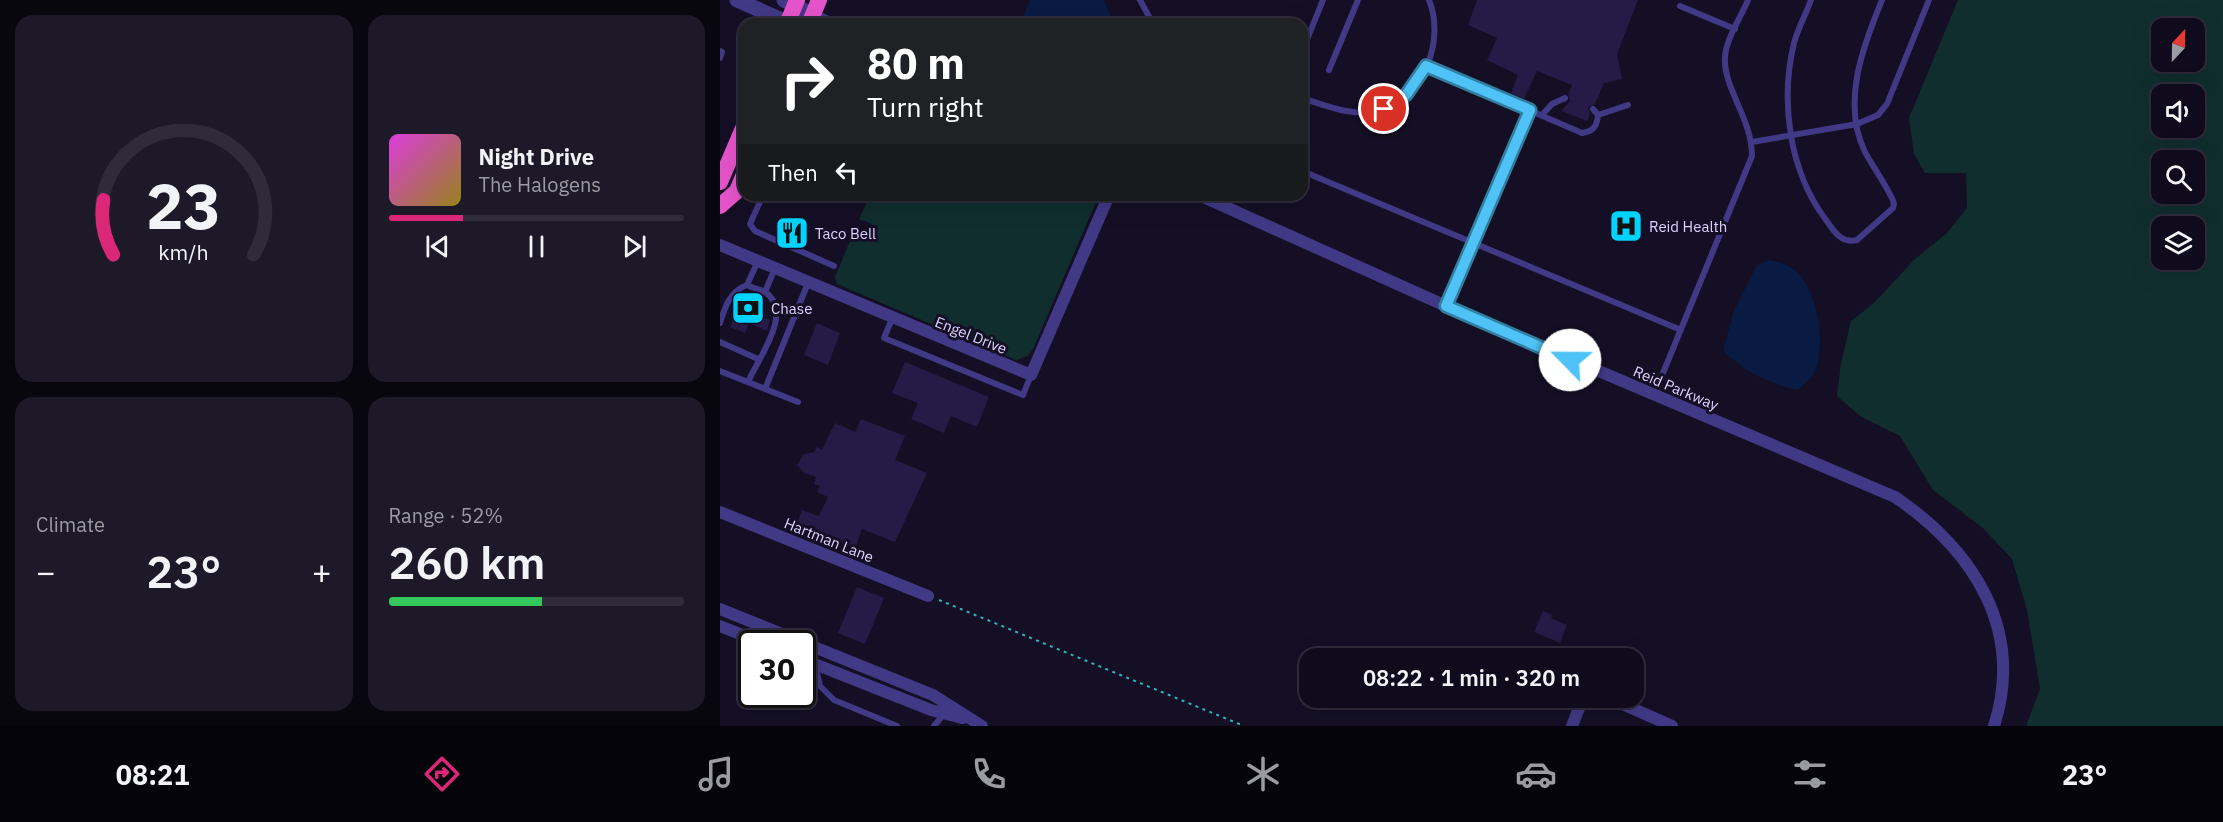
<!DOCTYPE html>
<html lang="en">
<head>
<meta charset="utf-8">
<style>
	body { margin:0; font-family:"IBM Plex Sans",sans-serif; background:#1d1929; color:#f1f3f6; height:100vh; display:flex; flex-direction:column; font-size:22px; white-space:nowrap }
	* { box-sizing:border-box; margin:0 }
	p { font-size:20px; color:#9b9ba3 }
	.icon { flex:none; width:33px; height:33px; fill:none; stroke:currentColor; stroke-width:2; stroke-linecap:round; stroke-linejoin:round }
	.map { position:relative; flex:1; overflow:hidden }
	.side { display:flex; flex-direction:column; gap:15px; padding:15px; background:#08060f; width:720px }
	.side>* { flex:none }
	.top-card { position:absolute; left:18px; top:18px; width:570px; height:183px; border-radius:18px; box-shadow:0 6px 24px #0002,0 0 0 2px #2f2b3b; background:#202124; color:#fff; overflow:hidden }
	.needle { width:39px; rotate:22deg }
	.tools { position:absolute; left:1431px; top:18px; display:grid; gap:12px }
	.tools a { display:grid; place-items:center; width:54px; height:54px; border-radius:12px; background:#0f0b1c; box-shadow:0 6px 24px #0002,0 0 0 2px #2f2b3b; font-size:30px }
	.speed { position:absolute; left:18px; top:630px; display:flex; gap:12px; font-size:30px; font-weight:700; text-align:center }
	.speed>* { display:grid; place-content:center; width:78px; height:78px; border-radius:50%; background:#0f0b1c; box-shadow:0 6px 24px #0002,0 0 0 2px #2f2b3b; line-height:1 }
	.speed .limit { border:3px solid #111; border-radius:9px; background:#fff; color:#111 }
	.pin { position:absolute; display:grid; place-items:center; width:51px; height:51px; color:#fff; margin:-26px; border:3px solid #fff; border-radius:50%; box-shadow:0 2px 6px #0007 }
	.me { position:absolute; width:66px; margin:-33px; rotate:293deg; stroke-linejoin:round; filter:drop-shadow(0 0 4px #0008) }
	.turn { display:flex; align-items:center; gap:21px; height:126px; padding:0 30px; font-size:27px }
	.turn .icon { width:78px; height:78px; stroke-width:2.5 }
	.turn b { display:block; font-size:42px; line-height:51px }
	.then { display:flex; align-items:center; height:57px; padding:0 30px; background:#0003; gap:12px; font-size:22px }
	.big { font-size:45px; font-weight:600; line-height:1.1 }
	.side .tile { flex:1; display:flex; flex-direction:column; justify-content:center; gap:9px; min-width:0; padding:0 21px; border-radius:18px; background:#1d1929 }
	.side .dial { align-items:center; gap:0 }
	.dial svg { height:156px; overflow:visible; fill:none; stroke:#2f2b3b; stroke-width:7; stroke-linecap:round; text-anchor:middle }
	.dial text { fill:#f1f3f6; stroke:none }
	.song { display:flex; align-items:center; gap:18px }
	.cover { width:72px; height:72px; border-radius:9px; background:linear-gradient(135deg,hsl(300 70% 55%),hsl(50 70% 35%)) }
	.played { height:6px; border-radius:3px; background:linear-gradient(90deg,#db2777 25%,#2f2b3b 25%) }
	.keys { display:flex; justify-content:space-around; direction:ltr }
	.heat { display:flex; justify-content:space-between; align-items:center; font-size:33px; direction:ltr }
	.charge { height:9px; border-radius:4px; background:linear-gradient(90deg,#34c759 52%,#2f2b3b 0) }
	.side .tiles { flex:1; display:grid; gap:15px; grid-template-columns:repeat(2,1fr) }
	.trip { position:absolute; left:579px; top:648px; width:345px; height:60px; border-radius:18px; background:#0f0b1c; box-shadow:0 6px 24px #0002,0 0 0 2px #2f2b3b; font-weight:600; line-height:60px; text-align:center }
	.tab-bar { display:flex; height:96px; justify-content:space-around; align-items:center; background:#06040b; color:#9b9ba3 }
	.tab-bar .icon { width:42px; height:42px }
	.tab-bar .selected { color:#db2777 }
	.tab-bar b { font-size:27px; color:#f1f3f6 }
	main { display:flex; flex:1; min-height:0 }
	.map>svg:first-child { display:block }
	.green { fill:#112e2f; fill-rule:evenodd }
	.water { fill:#091b43 }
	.building { fill:#261a46 }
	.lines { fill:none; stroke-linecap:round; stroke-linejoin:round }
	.path { stroke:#2eb7b8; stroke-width:2; stroke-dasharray:3 4.5; stroke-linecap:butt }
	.service { stroke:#413985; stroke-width:6 }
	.minor { stroke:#413985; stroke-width:12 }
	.tertiary { stroke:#413985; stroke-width:15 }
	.trunk { stroke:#e654cb; stroke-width:16 }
	.route-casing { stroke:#337fa1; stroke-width:15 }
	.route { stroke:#4fc3f7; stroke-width:10 }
	.labels { text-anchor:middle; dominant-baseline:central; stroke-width:6; stroke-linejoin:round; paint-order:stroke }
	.poi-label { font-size:15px; fill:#dbd3ff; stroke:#140f25; text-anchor:start }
	.street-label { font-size:15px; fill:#dbd3ff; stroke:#140f25 }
</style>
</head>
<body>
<main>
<section class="side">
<div class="tiles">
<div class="tile dial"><svg viewBox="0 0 100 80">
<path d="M14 69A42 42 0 1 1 86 69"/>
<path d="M14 69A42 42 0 0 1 9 41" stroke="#db2777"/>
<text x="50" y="56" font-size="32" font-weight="700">23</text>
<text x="50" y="72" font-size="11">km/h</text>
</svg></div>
<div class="tile">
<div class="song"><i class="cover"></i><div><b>Night Drive</b><p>The Halogens</p></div></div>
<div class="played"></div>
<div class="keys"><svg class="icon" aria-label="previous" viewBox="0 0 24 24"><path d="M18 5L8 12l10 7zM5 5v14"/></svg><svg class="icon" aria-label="pause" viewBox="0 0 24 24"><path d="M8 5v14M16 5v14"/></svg><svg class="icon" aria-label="next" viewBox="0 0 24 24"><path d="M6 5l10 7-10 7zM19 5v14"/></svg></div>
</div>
<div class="tile"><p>Climate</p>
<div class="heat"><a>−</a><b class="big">23°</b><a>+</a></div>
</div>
<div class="tile"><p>Range · 52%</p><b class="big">260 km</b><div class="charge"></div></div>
</div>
</section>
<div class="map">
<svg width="1503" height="726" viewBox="0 0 1503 726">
	<rect width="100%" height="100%" fill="#140f25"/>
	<path class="green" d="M1238,0H1503V726H1306L1320,689L1307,610L1292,559L1264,529L1213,490L1180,436L1140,416L1117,396L1121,363L1131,321L1154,303L1195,259L1227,233L1247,208L1246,173H1205L1194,154L1189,118ZM1442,28H1474V62H1442ZM1442,94H1474V128H1442ZM1442,160H1474V194H1442ZM1474,226V260H1442V226Z
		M155,195H379L313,349L308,356L296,360L117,284L115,277L133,234L145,238L152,224L139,219L149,198Z"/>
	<path class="water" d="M310,0H384L394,24H300Z
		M1049,260C1060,262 1069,264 1078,273C1098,294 1107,347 1094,373C1091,379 1083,385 1078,390C1048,383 1024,372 1003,350L1014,311L1037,265Z"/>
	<path class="building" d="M757,0H918L897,54L902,79L884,83L875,104L868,107L870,114L867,121L841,111L850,101L848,94L852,85L817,71L804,99L791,93L798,75L767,60L777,38L748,25Z
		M61,219L90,230L83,246L55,234Z
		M24,293L42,300L36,315L50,320L47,331L29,323L25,333L10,327Z
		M97,323L120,333L108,365L84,355Z
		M185,362L269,397L257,427L231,416L224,433L191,419L198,403L172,393Z
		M141,419L185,436L175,460L207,473L175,542L142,529L135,549L77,523L82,510L99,516L108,497L97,492L100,486L94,484L96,477L84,473L77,465L84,454L94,452L97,447L102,450L115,423L135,432Z
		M137,587L164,598L145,644L118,633Z
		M823,611L833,615L831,618L847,625L840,643L814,632Z"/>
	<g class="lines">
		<path class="path" d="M219,600L524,726"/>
		<path class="service" d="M420,0L433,24
			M1091,0C1086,14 1078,28 1074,43C1060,101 1069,171 1106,220C1114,231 1121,244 1137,240L1173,208L1174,204C1173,195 1151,164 1145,152C1121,103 1143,46 1162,0
			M960,6L1015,29
			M0,51L2,52L0,58
			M582,52L603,0
			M706,66L862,133C874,131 877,126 878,115L873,109
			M609,70L638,0
			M582,98C607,106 637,119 664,109C705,94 725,39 709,0
			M822,115L832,104L845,98
			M878,115L908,105
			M1032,142L1137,124L1158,115L1167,104L1209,0
			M582,171L961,330
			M43,195L30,224L35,231L114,266
			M27,285C32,288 40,289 45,292C75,312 37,360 28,382
			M45,292L55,268
			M726,306L810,110
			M172,319L164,338L303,395L311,375
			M0,323C5,307 10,291 27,285L38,261
			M0,342L38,359
			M0,371L78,402
			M45,389L88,283
			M934,395L1032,156C1032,118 1003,88 1005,57C1006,39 1021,17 1028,0
			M95,664L100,686L114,700L177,726
			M214,726L224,714"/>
		<path class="minor" d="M93,15L112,24
			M479,195L726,306L1175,497C1253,550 1305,629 1274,726
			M0,245L311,375L389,195
			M0,512L208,596
			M0,609L213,695L262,726
			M0,626L45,644
			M82,659L211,710L242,718
			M889,698L952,726
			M852,726L863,698"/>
		<path class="tertiary" d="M17,0L71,24
			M64,0L93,15"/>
		<path class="trunk" d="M67,24L77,0
			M89,24L99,0
			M0,182L24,126
			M0,206L17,191L24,174"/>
	</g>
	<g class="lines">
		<g class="route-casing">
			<path id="route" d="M664,109L686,95L706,66L810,110L726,306L850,360"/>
		</g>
		<use href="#route" class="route"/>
	</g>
	<defs>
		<g id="hospital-square" transform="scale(1.725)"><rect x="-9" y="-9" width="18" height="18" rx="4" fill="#00d4fe" stroke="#140f25"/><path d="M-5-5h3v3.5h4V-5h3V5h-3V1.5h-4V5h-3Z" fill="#111"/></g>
		<g id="restaurant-square" transform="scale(1.725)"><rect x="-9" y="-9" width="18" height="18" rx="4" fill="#00d4fe" stroke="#140f25"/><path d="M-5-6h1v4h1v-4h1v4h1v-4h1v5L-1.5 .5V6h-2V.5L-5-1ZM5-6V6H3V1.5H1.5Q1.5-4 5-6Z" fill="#111"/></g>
		<g id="bank-square" transform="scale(1.725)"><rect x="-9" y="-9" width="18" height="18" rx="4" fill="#00d4fe" stroke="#140f25"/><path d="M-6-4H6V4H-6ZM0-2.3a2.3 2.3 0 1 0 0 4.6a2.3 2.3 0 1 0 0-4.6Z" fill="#111"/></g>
	</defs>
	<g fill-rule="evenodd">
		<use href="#hospital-square" x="906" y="226"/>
		<use href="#restaurant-square" x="72" y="233"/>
		<use href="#bank-square" x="28" y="308"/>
	</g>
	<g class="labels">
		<g class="poi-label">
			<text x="929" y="226">Reid Health</text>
			<text x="95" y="233">Taco Bell</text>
			<text x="51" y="308">Chase</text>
		</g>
		<g class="street-label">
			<text transform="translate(251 335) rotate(22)">Engel Drive</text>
			<text transform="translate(956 388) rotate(23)">Reid Parkway</text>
			<text transform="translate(109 540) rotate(22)">Hartman Lane</text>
		</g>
	</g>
</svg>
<div class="tools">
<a><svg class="needle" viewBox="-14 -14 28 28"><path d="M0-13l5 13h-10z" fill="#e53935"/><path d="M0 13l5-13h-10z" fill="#9b9ba3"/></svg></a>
<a><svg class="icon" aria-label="sound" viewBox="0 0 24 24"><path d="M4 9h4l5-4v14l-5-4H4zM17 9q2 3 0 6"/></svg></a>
<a><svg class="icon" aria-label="search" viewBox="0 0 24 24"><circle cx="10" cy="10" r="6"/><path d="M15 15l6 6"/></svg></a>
<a><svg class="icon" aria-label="layers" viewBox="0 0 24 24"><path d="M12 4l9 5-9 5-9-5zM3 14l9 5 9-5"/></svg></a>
</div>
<div class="speed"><div class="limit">30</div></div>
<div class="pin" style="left:664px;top:109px;background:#d93025"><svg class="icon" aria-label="arrive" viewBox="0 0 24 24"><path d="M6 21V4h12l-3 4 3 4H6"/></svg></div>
<svg class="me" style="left:850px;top:360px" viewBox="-20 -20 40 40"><circle r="19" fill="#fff"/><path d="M0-13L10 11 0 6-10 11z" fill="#4fc3f7"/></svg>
<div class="trip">08:22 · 1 min · 320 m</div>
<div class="top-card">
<div class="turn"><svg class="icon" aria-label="right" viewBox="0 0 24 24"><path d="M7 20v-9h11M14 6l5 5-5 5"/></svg><div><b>80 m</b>Turn right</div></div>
<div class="then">Then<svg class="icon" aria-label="left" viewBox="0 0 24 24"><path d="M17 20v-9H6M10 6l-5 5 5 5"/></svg></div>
</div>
</div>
</main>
<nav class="tab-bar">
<b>08:21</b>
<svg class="icon selected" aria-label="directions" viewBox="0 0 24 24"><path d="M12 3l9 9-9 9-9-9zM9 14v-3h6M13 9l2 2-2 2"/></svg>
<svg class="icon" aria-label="music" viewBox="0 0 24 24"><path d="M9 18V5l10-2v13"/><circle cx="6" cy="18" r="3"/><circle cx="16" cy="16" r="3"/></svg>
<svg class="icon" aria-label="phone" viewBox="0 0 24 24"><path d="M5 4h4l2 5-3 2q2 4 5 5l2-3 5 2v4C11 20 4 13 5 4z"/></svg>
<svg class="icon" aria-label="climate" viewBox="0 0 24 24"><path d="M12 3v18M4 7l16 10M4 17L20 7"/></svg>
<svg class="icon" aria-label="car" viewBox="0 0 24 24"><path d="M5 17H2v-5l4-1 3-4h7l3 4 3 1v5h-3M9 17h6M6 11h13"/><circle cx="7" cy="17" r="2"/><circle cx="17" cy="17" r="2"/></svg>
<svg class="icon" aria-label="filters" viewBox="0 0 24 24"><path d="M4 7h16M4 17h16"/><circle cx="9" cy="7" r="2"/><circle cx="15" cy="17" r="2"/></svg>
<b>23°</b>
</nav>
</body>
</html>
